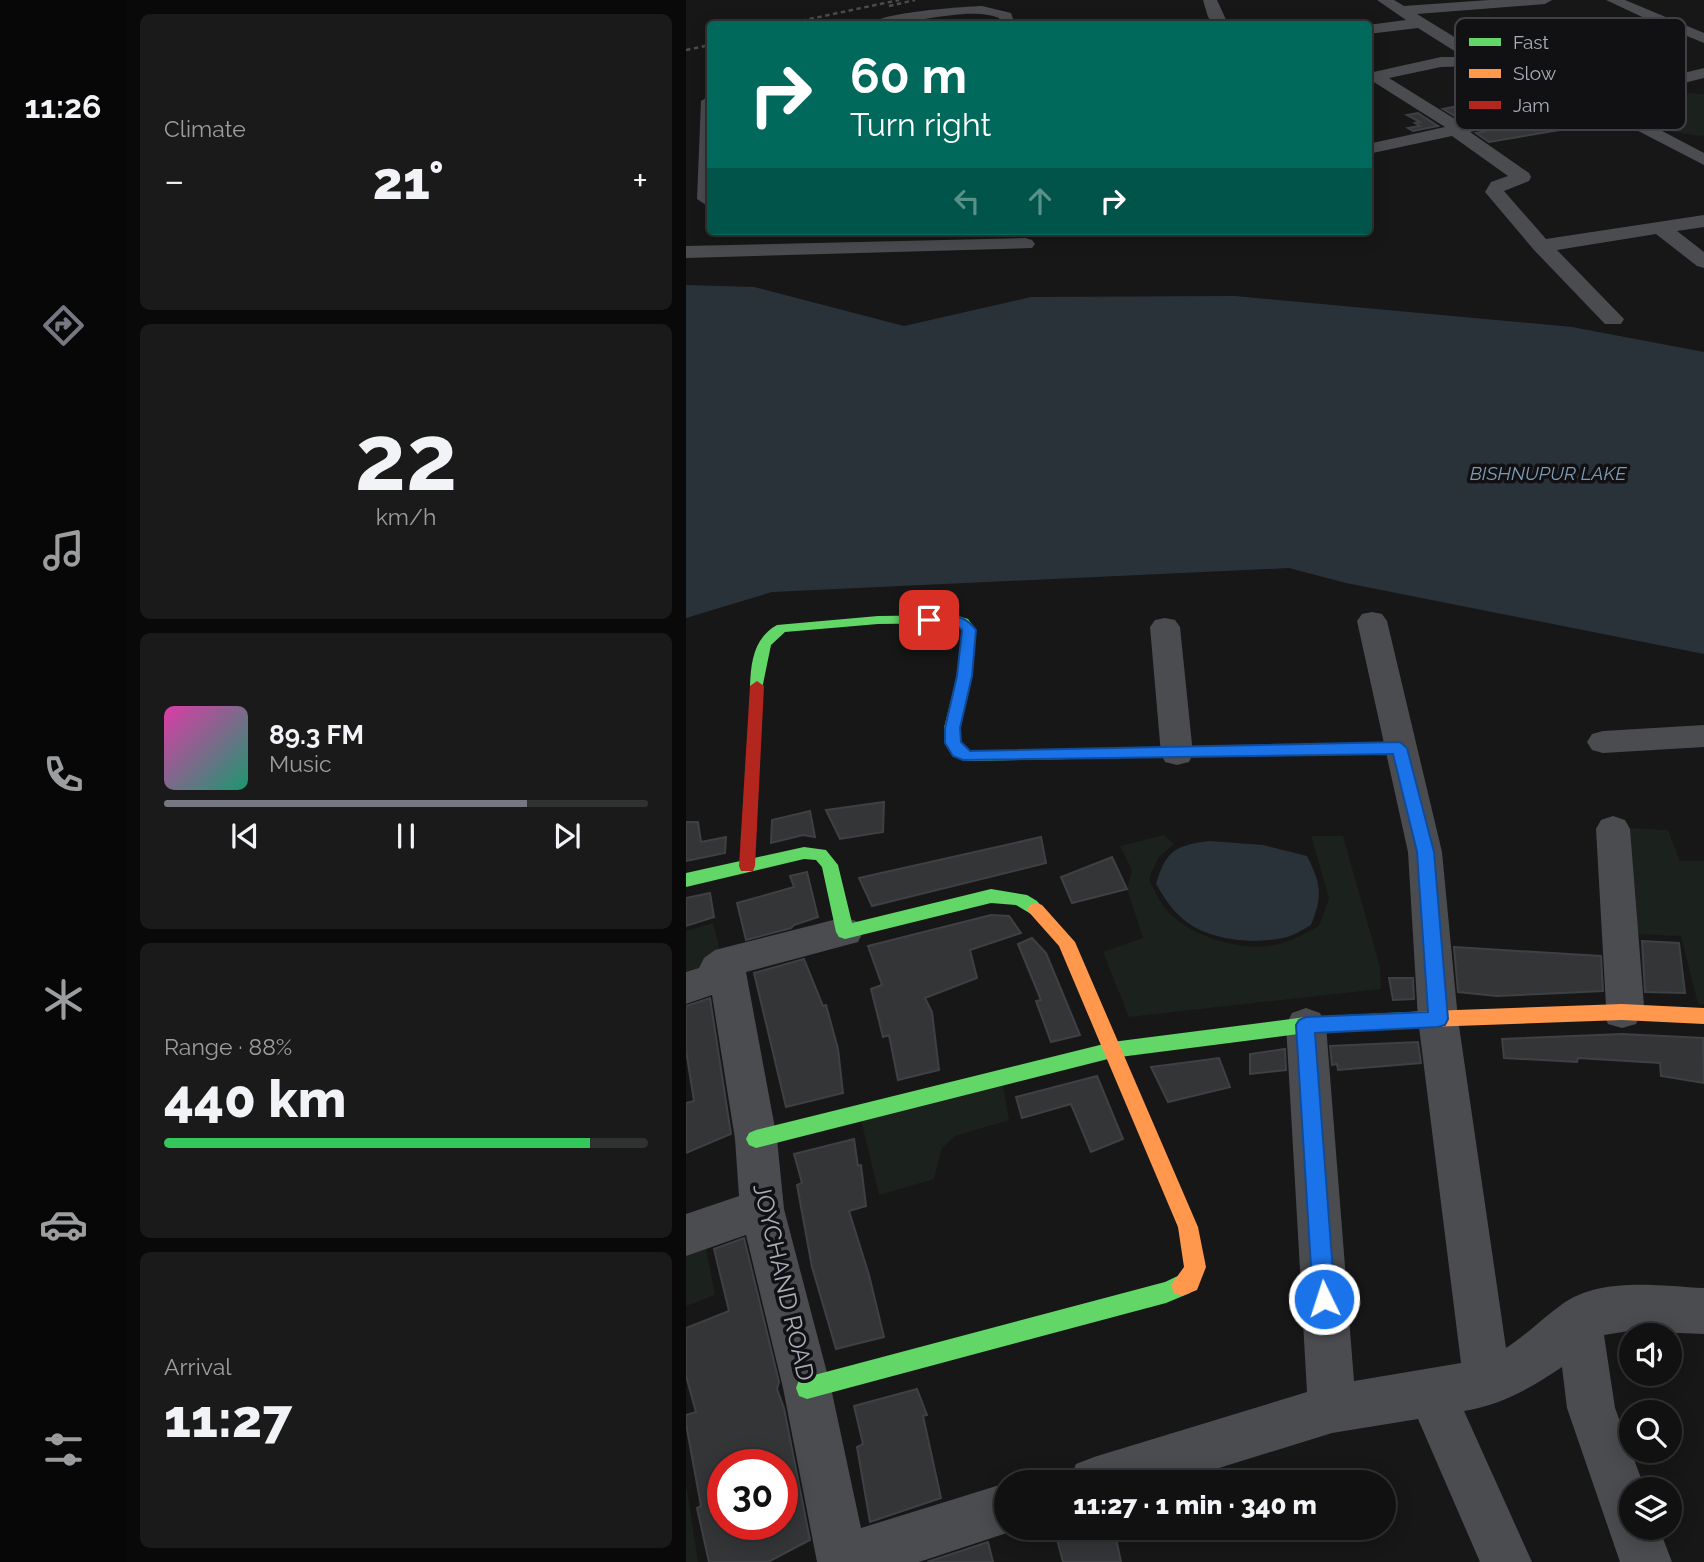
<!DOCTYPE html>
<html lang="en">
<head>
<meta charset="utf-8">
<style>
	body { margin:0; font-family:Raleway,sans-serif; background:#1a1a1a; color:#f1f3f6; height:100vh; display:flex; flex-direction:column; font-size:26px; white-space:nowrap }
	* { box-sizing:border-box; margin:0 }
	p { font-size:23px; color:#9c9d9f }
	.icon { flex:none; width:38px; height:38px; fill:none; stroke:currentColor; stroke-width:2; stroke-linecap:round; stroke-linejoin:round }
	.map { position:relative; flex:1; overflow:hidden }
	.sheet { display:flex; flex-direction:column; gap:14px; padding:14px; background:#090909; width:560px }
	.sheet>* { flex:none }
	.top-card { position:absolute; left:21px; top:21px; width:665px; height:214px; border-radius:7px; box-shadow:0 4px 18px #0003,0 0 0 2px #303131; background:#00695c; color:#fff; overflow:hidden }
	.controls { position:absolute; left:933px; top:1323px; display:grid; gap:14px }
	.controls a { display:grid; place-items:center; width:63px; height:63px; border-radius:50%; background:#111; box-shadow:0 4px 18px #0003,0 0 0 2px #303131; font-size:35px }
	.speed { position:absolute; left:21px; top:1449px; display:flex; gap:14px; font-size:35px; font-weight:700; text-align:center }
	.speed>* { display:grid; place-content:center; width:91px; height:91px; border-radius:50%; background:#111; box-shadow:0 4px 18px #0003,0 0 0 2px #303131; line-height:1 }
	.speed .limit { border:10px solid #d22; background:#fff; color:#111 }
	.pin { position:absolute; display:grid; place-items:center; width:60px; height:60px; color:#fff; margin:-30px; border-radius:14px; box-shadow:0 4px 10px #0006 }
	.me { position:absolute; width:77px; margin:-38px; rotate:356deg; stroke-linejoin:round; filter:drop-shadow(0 0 5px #0008) }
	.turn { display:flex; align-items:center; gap:24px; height:147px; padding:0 28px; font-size:32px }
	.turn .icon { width:91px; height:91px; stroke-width:2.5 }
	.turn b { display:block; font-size:49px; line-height:60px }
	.lanes { display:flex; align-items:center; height:66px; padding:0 28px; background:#0003; justify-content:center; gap:35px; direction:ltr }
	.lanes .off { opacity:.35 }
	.big { font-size:52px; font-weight:800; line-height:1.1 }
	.sheet .card { flex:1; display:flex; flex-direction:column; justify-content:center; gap:10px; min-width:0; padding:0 24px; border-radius:10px; background:#1a1a1a }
	.sheet .dial { align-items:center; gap:0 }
	.dial b { font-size:91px; line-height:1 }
	.song { display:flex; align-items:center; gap:21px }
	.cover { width:84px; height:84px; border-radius:10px; background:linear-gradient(135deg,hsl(320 70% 55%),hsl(160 70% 35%)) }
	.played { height:7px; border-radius:4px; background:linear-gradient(90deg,#757880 75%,#303131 75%) }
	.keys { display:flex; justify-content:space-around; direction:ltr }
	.heat { display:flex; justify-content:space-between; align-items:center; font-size:38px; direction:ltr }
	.charge { height:10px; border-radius:5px; background:linear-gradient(90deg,#34c759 88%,#303131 0) }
	.trip { position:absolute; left:308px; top:1470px; width:402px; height:70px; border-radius:35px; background:#111; box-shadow:0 4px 18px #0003,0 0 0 2px #303131; font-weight:800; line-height:70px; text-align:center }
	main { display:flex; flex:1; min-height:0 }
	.dock { display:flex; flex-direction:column; width:126px; justify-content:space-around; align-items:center; background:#070707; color:#9c9d9f }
	.dock .icon { width:49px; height:49px }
	.dock .current { color:#757880 }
	.dock b { font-size:32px; color:#f1f3f6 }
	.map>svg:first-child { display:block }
	.green { fill:#1b211c }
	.water { fill:#2a3239 }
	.building { fill:#343537; stroke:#3f4043; stroke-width:2; fill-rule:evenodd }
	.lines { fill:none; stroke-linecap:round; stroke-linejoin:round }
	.street { fill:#4b4c50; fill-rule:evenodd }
	.fast { fill:#63d668; fill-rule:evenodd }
	.slow { fill:#ff974d; fill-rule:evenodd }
	.jam { fill:#b3261e; fill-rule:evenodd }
	.rail { stroke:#4b4c4f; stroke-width:2.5; stroke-dasharray:4.5 3.5; stroke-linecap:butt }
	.route { fill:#1a73e8; stroke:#114b97; stroke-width:2 }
	.labels { text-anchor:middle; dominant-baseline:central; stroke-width:7; stroke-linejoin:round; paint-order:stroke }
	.far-water-label { font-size:19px; font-style:italic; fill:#7f9bb3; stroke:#111113 }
	.near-street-label { font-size:24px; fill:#a8adb8; stroke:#111113 }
	.key { fill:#111113; stroke:#3e4045; stroke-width:2 }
	.key-label { font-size:19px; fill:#a8adb8 }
</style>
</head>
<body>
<main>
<nav class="dock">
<b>11:26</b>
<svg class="icon current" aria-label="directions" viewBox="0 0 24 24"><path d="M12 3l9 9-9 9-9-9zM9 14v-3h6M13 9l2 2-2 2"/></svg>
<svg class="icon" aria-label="music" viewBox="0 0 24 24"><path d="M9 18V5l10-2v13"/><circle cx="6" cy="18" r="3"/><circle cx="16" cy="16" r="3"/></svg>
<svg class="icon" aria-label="phone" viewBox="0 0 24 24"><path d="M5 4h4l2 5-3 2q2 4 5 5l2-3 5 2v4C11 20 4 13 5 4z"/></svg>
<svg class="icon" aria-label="climate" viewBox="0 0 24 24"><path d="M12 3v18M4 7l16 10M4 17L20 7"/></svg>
<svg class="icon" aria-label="car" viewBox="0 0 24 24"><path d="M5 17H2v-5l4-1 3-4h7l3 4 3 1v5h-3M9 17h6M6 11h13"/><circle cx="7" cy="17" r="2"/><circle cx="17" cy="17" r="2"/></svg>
<svg class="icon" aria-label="filters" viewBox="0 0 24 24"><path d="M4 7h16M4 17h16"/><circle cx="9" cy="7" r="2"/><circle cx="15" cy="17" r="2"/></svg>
</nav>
<section class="sheet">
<div class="card"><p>Climate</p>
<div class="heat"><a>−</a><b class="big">21°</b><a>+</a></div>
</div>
<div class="card dial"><b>22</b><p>km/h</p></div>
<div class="card">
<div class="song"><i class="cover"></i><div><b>89.3 FM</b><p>Music</p></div></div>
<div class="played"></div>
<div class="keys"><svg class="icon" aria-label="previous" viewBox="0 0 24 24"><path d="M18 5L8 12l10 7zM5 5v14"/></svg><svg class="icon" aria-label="pause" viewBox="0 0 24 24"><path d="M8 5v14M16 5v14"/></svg><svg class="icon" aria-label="next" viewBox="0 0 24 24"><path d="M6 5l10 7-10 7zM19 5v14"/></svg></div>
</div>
<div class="card"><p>Range · 88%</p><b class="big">440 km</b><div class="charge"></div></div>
<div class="card"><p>Arrival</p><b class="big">11:27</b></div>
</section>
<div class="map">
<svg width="1018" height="1562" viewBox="0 0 1018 1562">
	<rect width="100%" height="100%" fill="#171717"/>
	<path class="green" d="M1005,93L1018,94V136C999,134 961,130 951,112L963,105Z
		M943,828L982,830L994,861H1018V1004H1012L995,936L944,934Z
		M478,835L488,844L472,858L463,879C469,893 477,909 490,919C516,940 561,952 593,944C607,941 621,932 633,926L643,898L625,836H657L694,967L695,989L443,1017L417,952L457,938L441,889L446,870L434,846Z
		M27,923L37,962L0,973V931Z
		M316,1081L323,1120L269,1136L256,1148L248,1179L193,1195L175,1120Z
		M16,1227L29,1295L0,1306V1234Z
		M0,1483L12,1562H0Z"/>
	<path class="water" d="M0,285L68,287L218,326L345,297L549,296L886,327L1018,352V654L660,583L603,568L86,592L0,618Z
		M524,841L577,845L621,856C635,884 637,895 625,925C618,929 609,935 601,937C570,945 522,941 497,919C485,909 478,897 470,884C480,850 490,845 524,841Z"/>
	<path class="building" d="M833,94L850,105L777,121L757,109Z
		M904,109L927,121L803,142L790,133Z
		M732,113L752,126L727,131L722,128L734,126L729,123L734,122L721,115Z
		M198,802L197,832L154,839L140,810Z
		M124,811L129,837L117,835L85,843L86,820Z
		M0,822H12L15,842L40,837L39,853L0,861Z
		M355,837L360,863L186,906L173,878Z
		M426,857L441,889L386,903L375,877Z
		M121,872L132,917L108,925L105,928L60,940L51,903L108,887L104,876Z
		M24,893L28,917L0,926V898Z
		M305,915L323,916L335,933L284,950L291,978L239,998L246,1012L253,1070L212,1080L203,1035L197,1037L185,989L196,985L182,946Z
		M346,938L360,953L394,1035L365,1042L350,1001L355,1000L332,944Z
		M956,941L993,943L999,993L959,992Z
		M768,947L915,956L917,991L811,996L772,992Z
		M118,959L137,1006L140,1005L152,1049L157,1093L100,1107L68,973Z
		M703,978H727L728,999L707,1000Z
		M24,998L45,1134L0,1153V1103L8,1101L0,1050V1006Z
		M936,1034L1017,1038L1018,1083L975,1076L974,1063L892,1058L891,1062L818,1058L816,1039Z
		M732,1042L735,1063L652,1070L651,1064L646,1065L644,1046Z
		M599,1049L600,1070L564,1074V1054Z
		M533,1058L544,1087L482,1102L465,1067Z
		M411,1076L437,1139L405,1152L385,1104L336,1118L330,1097Z
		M168,1139L172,1166L175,1165L180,1206L163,1211L183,1275L198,1337L150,1349L126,1267L111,1185L116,1183L108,1154Z
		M58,1238L93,1382L91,1389L98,1408L124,1540L82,1562H23L11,1508L15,1506L0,1424V1415L10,1412L0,1376V1328L43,1311L28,1249ZM37,1465H96V1524H37Z
		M231,1389L241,1415L237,1416L255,1498L184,1522L171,1447L177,1444L168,1406Z
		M368,1528H428L435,1562H377Z
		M302,1542L307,1562H241Z"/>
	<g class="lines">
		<path class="street" d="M517,0H531L542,24H528L522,17Z
			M691,0H708L718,6L803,0H866L859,4L731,14L770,38L967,22L920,0H939L1018,33V43L984,29L783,46L875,103L1018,68V78L921,102L1018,153V165L904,106L784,132L843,173L845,177L843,181L818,191L860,239L1018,215V227L991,231L1018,252V268L1011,266L970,234L871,250L938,319L935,324H919L848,250L799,192L805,182L822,176L766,136L682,154V144L759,127L683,79V73L755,57H778L732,28L682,34V25L720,20ZM793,66L857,106L777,124L703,78L755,67Z
			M296,6L325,13L329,24H315L313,18C282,5 220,27 184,24C197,12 275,7 296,6Z
			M23,96L24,204L20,205L11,199L15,101Z
			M339,238L346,240L349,244L346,248L0,258V246Z
			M686,612L696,614L701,621L756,852L772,1019L820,1348C840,1335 856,1319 875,1305C914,1276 973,1286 1018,1288V1334L943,1331L918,1335L929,1408L959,1489H945V1528H973L986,1562H934L881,1408L876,1367C845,1388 815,1405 778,1411L846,1562H794L732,1419L646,1433L488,1482H383L390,1464L408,1457L621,1392L600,1025L606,1013L620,1008L634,1013L640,1025L668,1381L775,1363L732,1019L722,852L671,621L676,614Z
			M479,618L489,620L494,627L507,754L503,762L491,765L479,762L475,754L464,627L469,620Z
			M1018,725V747L917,753L906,750L901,742L906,734L917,731Z
			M927,816L939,820L944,829L958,1006L950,1024L936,1028L922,1024L917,1012L920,1006L910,829L915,820Z
			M159,917L172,922L177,932L172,942L60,972L91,1139L98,1209L145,1388L175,1528L320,1483V1528H336L233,1562H131L97,1388L60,1235L0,1256V1214L53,1196L49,1139L26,995L0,1004V972L13,968L18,958L29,950Z"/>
		<path class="fast" d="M269,615L282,619L290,630L285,676L274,728L275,742L284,751L714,743L722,748L714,753L282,761L268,756L259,743L258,728L271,676L276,630L268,623L192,624L99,632L85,645L76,689H66L64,686C65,661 68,638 91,625L192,616Z
			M118,847L140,850L152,865L166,923L305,889L341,895L351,901L359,910L356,915L350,917L330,905L305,903L159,939L153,937L150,932L136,867L130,860L118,859L0,887V873Z
			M743,1011L750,1013L752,1019L750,1025L743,1027L620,1033L426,1058L70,1148L63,1145L60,1139L63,1133L70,1130L426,1042L620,1017Z
			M496,1274L504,1277L507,1285L504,1293L480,1303L121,1399L113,1396L110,1388L113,1380L121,1377L479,1282Z"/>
		<path class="slow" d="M350,903L356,905L389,942L512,1227L520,1267L511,1290L496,1296L488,1293L485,1285L498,1267L492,1227L373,946L341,910L344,905Z
			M936,1004L1018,1008V1024L936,1020L743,1027L736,1025L734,1019L736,1013L743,1011Z"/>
		<path class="jam" d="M71,681L78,686L69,866L67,871H55L53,866L64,686Z"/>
		<path class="rail" d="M203,6L229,0
			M100,24L213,0
			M0,50L24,45"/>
	</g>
	<path class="route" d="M243,615C263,615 278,613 290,630L286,676L274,728L275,742L284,751L714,742L721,748L748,852L762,1019L759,1025L752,1027L629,1033L649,1299L646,1307L638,1310L631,1307L627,1299L610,1025L613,1020L620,1017L742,1012L731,852L707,754L277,760L267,756L259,743V728L271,676L276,630L268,624L238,623L236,620Z"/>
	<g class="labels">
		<g class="far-water-label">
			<text x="862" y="473">BISHNUPUR LAKE</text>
		</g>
		<g class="near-street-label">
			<text transform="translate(98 1282) rotate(77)">JOYCHAND ROAD</text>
		</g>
	</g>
	<rect x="769" y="18" width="231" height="112" rx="10" class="key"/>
	<rect x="783" y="38" width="32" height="8" fill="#63d668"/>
	<rect x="783" y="69" width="32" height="9" fill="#ff974d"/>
	<rect x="783" y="101" width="32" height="8" fill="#b3261e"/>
	<g class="key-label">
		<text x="827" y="49">Fast</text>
		<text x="827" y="80">Slow</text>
		<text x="827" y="112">Jam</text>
	</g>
</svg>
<div class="controls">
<a><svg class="icon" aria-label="sound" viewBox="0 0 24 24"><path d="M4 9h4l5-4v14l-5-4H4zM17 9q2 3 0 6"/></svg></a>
<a><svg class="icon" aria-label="search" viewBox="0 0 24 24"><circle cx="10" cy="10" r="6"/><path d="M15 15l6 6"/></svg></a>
<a><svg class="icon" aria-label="layers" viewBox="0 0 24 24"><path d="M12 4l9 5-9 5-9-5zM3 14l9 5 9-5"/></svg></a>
</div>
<div class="speed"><div class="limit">30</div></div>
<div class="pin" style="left:243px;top:620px;background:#d93025"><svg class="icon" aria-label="arrive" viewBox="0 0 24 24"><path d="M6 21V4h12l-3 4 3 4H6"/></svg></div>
<svg class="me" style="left:638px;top:1299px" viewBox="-20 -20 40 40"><circle r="17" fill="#1a73e8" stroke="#fff" stroke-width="3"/><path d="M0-11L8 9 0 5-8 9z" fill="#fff"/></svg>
<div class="trip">11:27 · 1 min · 340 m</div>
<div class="top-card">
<div class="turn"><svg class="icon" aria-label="right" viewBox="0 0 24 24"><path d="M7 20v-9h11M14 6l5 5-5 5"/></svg><div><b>60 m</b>Turn right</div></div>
<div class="lanes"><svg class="icon off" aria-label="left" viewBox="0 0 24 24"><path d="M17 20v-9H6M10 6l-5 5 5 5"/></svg><svg class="icon off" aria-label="ahead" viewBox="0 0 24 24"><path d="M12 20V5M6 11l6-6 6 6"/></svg><svg class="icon" aria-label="right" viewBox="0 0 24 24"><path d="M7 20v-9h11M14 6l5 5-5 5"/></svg></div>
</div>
</div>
</main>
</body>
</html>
